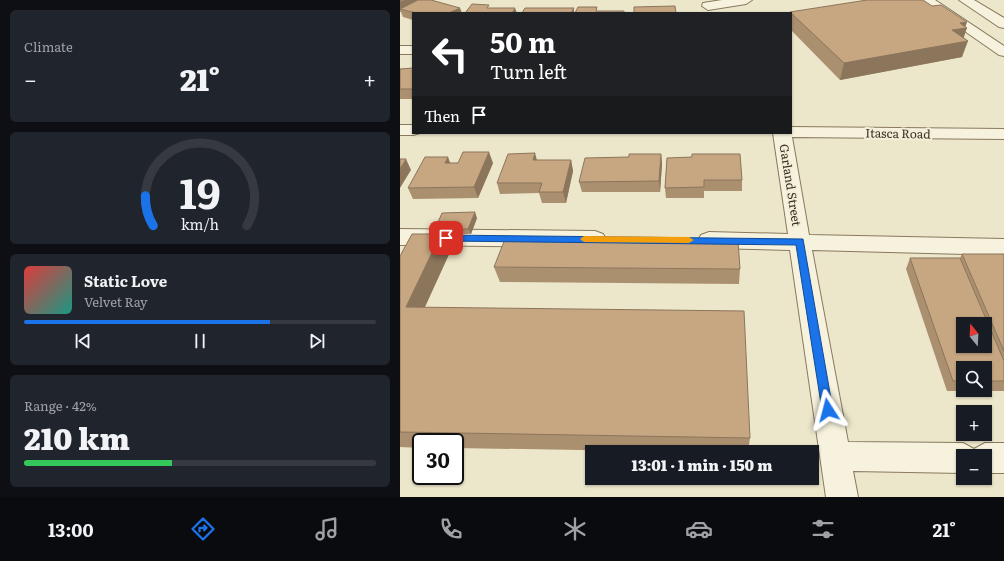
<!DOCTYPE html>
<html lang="en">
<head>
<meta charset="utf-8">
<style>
	body { margin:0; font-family:Literata,serif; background:#20242c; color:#f1f3f6; height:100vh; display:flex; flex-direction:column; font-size:15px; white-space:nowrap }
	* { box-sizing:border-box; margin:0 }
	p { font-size:13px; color:#9ea1a6 }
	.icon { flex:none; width:22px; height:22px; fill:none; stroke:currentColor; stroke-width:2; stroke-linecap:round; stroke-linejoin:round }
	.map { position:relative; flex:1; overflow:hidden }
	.side { display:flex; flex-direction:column; gap:10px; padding:10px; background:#0d0f14; width:400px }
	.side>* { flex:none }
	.top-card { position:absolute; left:12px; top:12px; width:380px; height:122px; border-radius:0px; box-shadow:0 1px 3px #0004; background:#202124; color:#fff; overflow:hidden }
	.needle { width:26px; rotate:342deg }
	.fabs { position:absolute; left:556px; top:317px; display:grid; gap:8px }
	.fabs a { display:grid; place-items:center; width:36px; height:36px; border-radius:0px; background:#171b24; box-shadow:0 1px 3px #0004; font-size:20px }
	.speed { position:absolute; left:12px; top:433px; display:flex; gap:8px; font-size:20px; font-weight:700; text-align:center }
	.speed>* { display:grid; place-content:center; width:52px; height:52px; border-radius:50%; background:#171b24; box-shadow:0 1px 3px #0004; line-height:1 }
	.speed .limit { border:2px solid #111; border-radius:6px; background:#fff; color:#111 }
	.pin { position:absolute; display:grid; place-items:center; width:34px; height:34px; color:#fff; margin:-17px; border-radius:8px; box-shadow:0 2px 6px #0006 }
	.me { position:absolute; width:44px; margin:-22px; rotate:351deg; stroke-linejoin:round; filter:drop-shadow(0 0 3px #0008) }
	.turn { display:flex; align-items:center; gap:14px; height:84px; padding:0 12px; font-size:18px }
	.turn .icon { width:52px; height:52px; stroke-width:2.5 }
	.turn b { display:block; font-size:28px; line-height:34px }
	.then { display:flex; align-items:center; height:38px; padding:0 12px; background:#0003; gap:8px; font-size:15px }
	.big { font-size:30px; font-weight:800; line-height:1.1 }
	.side .widget { flex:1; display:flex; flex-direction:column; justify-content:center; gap:6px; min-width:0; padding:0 14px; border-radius:6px; background:#20242c }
	.side .dial { align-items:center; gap:0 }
	.dial svg { height:104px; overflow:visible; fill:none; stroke:#363941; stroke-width:7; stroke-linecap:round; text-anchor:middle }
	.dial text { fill:#f1f3f6; stroke:none }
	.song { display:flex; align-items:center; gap:12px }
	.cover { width:48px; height:48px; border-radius:6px; background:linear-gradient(135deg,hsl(0 70% 55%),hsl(170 70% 35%)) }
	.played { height:4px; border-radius:2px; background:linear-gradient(90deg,#1a73e8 70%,#363941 70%) }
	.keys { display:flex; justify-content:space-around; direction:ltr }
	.heat { display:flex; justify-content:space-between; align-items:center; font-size:22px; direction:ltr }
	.charge { height:6px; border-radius:3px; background:linear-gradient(90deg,#34c759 42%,#363941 0) }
	.trip { position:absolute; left:185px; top:445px; width:234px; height:40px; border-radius:0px; background:#171b24; box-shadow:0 1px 3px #0004; font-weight:800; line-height:40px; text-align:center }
	.tab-bar { display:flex; height:64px; justify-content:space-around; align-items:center; background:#090b0e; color:#9ea1a6 }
	.tab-bar .icon { width:28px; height:28px }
	.tab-bar .current { color:#1a73e8 }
	.tab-bar b { font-size:18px; color:#f1f3f6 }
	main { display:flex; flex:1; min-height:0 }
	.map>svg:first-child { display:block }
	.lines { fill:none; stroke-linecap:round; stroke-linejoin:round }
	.minor-casing { stroke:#88795f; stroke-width:2 }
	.minor { fill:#f7f2dd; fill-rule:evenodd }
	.wall { fill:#ab9070; fill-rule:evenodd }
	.shaded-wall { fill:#8b755b }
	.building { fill:#c7a782; stroke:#8b755b; fill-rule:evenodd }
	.route { fill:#1a73e8; stroke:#114b97 }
	.slow { fill:#f59e0b }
	.labels { text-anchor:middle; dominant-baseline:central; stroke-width:4; stroke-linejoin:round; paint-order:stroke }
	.street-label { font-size:12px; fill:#393022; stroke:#f4efd9 }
</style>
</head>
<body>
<main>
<section class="side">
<div class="widget"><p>Climate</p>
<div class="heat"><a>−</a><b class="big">21°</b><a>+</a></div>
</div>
<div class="widget dial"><svg viewBox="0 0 100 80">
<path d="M14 69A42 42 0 1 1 86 69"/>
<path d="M14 69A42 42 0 0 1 8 46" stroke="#1a73e8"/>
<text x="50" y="56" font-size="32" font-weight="700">19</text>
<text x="50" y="72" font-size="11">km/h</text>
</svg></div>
<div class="widget">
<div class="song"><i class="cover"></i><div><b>Static Love</b><p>Velvet Ray</p></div></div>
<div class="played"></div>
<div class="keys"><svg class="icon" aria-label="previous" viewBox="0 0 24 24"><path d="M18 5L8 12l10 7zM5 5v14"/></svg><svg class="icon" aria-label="pause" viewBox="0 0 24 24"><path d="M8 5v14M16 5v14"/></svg><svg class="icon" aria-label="next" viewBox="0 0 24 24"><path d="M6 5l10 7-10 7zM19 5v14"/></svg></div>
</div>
<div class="widget"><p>Range · 42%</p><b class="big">210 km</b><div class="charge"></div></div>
</section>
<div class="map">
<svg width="604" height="497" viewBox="0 0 604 497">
	<rect width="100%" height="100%" fill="#ece6ca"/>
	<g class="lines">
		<g class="minor-casing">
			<path id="minor" d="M322,0H352L346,4L308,10L302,6L303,3Z
				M520,0H535L604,46V56L599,55Z
				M559,0H574L604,18V28L599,27Z
				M0,46H13V54H0Z
				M0,125H13V133H20L13,135H0Z
				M391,127L604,129V139L392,137L409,235L604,239V255L412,250L448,442L563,443L574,449L585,443H604V473H585V456H563V473L453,471L458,497H426L390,250L309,248L301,245L298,240L301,235L309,232L388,234L373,133H391Z
				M0,229L195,231L203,234L206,239L203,244L195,247L0,245Z"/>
		</g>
		<use href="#minor" class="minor"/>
	</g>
	<path class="wall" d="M0,0L62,13H13V20L3,17L1,12H0Z
		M532,6L565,27L564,38L562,57L440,80L391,30V13H389L390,12Z
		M13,68V99H0V69Z
		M261,154L262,164L260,192H182L179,182L229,157Z
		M267,158L342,180V191H304V198H266L265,188Z
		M137,160H171L173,171L166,203H142L139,193L100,194L97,183Z
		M50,163H93L78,198L13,199L8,188Z
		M77,218L71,234H41L50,252L25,307L350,438L348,452H299L55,448V442H21V448L0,447V256L38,234L35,229Z
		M562,254H604V391H547L506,269L510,258H560ZM563,368H585V390H563Z
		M94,267L340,269L339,284L100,282Z"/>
	<path class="shaded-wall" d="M7,0H26L0,9V2Z
		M60,8L62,13H49Z
		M115,8L117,13H112Z
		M174,8V13H171Z
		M567,22L565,28H567L562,42L568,41L562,57L440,80L444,63L552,30L560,23Z
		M89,152L93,163L78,198L74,187Z
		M135,153L138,164L133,160Z
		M261,154L262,164L260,192L259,181Z
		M48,157L52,168L45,163Z
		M6,159L11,170L0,188V169Z
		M171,160L173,171L166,203L163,192Z
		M75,212L77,218L71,234L68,229Z
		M41,234L50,252L17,324L6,307Z"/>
	<path class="building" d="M0,0H7L0,2Z
		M18,0H31L60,8L49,13H16L0,9Z
		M467,0H523L532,6L541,5L567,22L560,23L567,28L552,30L568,41L444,63L390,12Z
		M72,4L89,5L87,8H115L112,13H65Z
		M275,6L276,13H234V7Z
		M178,7H197L196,11H224V13H175Z
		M125,8H174L171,13H122Z
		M13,68V89H0V69Z
		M63,152H89L74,187L8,188L25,157H48L45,163H58Z
		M135,153L133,160H171L163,192H139L142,183H97L108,154Z
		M229,154H261L259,181L179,182L185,158L229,157Z
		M292,154H340L342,180H304V187L265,188L267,158L292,157Z
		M0,159H6L0,169Z
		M75,212L68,229H35L42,213Z
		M12,234H41L6,307L344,311L350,438L0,432V256Z
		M105,239L338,240L340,269L94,267Z
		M562,254H604V351Z
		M510,258H560L604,361V381H585V368H563V381H553ZM563,324H585V346H563Z"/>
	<path class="route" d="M43,235L403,239L433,410L432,413L428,415L423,413L422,410L396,245L46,241L42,238Z"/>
	<path class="slow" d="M184,236L289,237L294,240L289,243L184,242L180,239Z"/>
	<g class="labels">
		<g class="street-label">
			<text transform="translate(498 133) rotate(1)">Itasca Road</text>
			<text transform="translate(391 185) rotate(81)">Garland Street</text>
		</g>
	</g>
</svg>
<div class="fabs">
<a><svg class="needle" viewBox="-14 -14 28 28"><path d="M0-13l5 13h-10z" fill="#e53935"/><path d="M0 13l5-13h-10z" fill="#9ea1a6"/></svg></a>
<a><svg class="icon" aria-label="search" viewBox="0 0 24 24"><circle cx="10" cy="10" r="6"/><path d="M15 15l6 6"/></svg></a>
<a>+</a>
<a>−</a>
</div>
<div class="speed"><div class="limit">30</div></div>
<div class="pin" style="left:46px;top:238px;background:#d93025"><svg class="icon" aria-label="arrive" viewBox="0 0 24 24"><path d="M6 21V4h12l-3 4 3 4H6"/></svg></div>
<svg class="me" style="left:428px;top:410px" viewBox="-20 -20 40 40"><path d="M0-17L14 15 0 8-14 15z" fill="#1a73e8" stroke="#fff" stroke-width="4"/></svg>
<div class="trip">13:01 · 1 min · 150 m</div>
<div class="top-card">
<div class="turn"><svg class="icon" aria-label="left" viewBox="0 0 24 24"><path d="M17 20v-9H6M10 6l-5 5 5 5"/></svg><div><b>50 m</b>Turn left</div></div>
<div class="then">Then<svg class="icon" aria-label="arrive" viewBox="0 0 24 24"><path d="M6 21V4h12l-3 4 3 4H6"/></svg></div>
</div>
</div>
</main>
<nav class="tab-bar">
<b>13:00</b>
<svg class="icon current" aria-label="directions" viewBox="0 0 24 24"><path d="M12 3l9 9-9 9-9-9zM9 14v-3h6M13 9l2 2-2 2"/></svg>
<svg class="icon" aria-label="music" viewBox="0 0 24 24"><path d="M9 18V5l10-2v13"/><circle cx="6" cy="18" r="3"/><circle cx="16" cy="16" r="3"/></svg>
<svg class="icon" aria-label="phone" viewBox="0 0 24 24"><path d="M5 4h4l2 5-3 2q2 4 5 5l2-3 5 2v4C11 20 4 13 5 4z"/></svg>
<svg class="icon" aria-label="climate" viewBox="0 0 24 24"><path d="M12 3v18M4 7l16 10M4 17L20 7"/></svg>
<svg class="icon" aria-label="car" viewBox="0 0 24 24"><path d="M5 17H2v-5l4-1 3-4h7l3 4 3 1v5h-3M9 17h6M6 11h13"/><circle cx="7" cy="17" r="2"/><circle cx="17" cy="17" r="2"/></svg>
<svg class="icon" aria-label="filters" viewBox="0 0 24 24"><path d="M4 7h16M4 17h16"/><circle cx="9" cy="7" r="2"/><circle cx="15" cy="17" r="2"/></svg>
<b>21°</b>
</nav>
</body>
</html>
